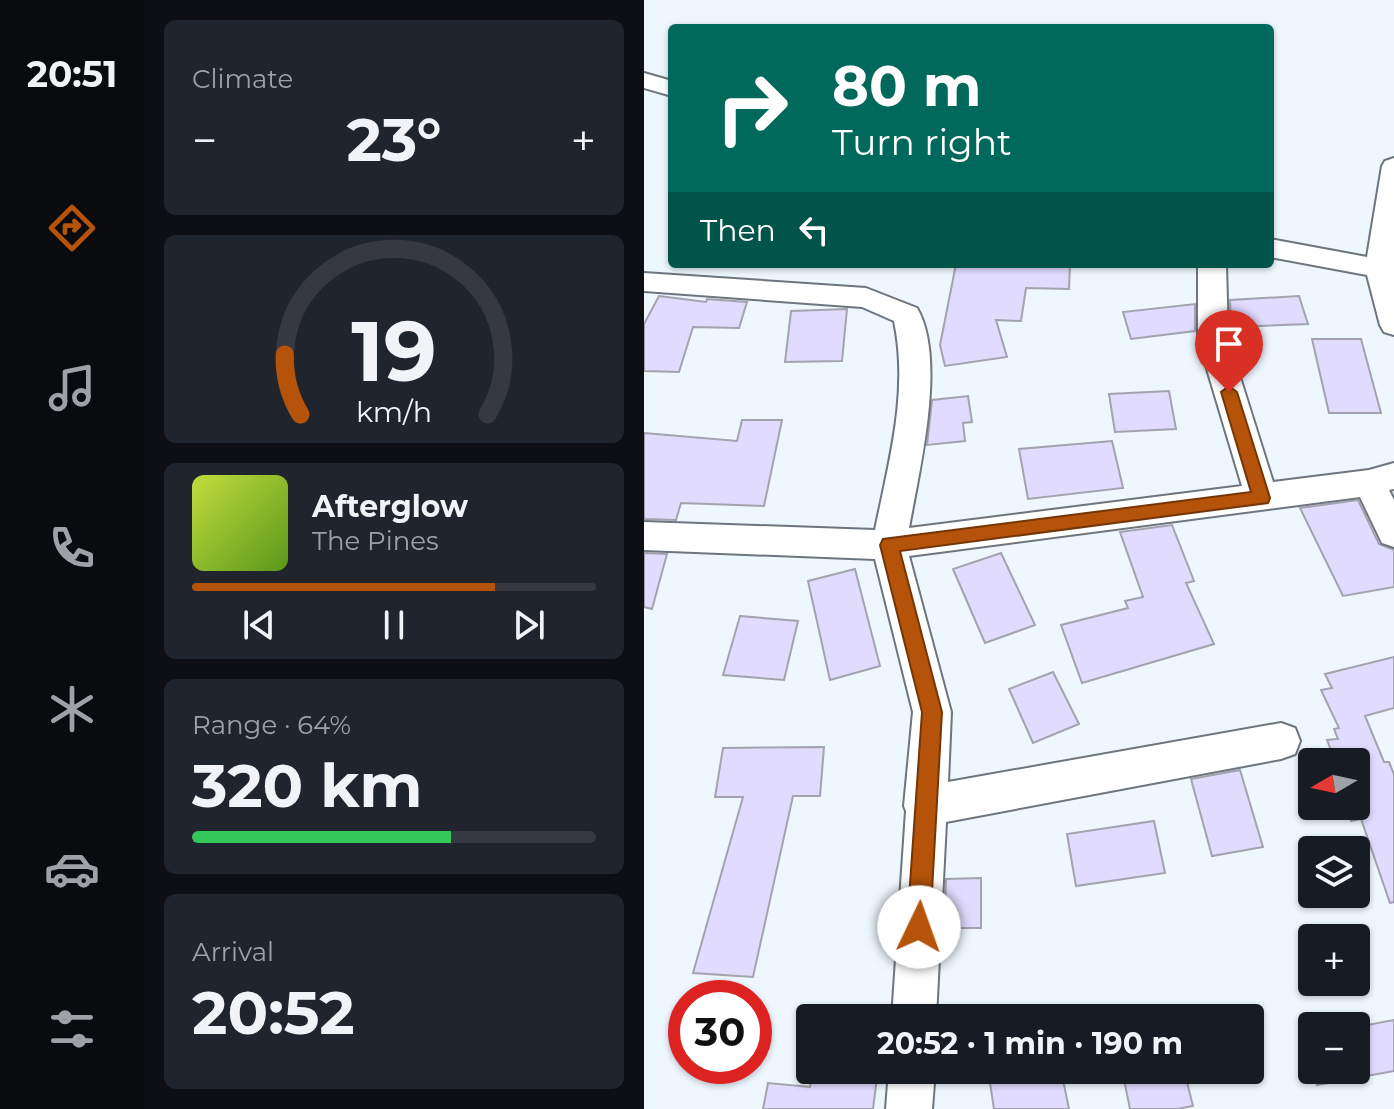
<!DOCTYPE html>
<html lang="en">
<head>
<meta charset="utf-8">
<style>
	body { margin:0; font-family:Montserrat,sans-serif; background:#20242c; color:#f1f3f6; height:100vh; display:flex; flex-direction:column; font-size:30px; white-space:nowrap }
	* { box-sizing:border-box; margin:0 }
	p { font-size:26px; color:#9ea1a6 }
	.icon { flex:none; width:44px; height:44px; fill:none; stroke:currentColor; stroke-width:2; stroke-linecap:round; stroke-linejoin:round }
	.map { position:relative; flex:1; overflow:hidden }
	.sheet { display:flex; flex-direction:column; gap:20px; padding:20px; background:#0d0f14; width:500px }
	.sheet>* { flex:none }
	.hud { position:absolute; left:24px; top:24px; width:606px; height:244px; border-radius:8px; box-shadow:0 2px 6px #0004; background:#00695c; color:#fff; overflow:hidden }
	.needle { width:52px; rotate:261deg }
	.controls { position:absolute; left:654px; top:748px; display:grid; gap:16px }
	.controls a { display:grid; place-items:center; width:72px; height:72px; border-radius:8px; background:#171b24; box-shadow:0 2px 6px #0004; font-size:40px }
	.speed { position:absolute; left:24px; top:980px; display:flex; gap:16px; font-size:40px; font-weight:700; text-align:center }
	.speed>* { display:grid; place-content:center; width:104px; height:104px; border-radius:50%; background:#171b24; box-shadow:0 2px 6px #0004; line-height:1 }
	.speed .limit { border:12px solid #d22; background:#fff; color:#111 }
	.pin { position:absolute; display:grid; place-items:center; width:68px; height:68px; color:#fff; margin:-82px -34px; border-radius:50% 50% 50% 0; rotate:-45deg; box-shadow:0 0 8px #0007 }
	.pin .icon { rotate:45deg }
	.me { position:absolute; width:88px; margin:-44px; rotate:3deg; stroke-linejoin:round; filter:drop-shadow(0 0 6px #0008) }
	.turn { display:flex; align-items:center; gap:28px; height:168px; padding:0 32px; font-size:36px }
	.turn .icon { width:104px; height:104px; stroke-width:2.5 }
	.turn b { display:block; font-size:56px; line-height:68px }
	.then { display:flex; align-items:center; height:76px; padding:0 32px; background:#0003; gap:16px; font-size:30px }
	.big { font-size:60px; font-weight:700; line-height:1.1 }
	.sheet .tile { flex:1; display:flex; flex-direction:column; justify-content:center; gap:12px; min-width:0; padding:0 28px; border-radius:12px; background:#20242c }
	.sheet .dial { align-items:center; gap:0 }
	.dial svg { height:208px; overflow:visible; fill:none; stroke:#363941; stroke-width:7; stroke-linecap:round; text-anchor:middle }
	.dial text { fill:#f1f3f6; stroke:none }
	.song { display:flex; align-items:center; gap:24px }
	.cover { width:96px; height:96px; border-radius:12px; background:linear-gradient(135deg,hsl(70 70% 55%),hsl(90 70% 35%)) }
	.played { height:8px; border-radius:4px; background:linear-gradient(90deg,#b45309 75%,#363941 75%) }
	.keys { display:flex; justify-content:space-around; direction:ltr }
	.heat { display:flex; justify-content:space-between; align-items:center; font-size:44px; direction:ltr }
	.charge { height:12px; border-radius:6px; background:linear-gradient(90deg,#34c759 64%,#363941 0) }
	.trip { position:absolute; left:152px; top:1004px; width:468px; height:80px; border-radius:8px; background:#171b24; box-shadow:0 2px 6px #0004; font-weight:700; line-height:80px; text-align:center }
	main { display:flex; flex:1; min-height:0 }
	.tabs { display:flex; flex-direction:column; width:144px; justify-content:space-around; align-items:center; background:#090b0e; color:#9ea1a6 }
	.tabs .icon { width:56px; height:56px }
	.tabs .active { color:#b45309 }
	.tabs b { font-size:36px; color:#f1f3f6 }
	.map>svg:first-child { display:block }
	.building { fill:#e1dbfe; stroke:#a4a2ae; stroke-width:2 }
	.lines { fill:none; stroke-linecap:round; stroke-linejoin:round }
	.minor-casing { stroke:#6d757e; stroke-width:4 }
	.minor { fill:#fff; fill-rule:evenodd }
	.route { fill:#b45309; stroke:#753606; stroke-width:2 }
</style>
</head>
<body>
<main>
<nav class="tabs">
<b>20:51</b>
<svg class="icon active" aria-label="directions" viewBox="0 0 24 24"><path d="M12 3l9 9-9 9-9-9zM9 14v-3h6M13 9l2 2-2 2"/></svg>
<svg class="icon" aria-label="music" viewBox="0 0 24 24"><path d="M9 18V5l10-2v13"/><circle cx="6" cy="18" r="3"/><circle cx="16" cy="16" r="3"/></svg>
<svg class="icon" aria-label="phone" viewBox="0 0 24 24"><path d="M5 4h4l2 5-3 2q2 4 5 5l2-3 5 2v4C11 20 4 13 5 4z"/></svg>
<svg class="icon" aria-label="climate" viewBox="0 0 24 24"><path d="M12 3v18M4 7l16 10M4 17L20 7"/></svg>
<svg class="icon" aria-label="car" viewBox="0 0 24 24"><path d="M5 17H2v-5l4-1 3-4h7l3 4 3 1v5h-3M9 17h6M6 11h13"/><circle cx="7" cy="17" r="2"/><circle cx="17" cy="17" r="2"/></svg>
<svg class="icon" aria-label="filters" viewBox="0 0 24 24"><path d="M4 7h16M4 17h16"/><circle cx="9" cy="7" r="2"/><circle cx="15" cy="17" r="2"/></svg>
</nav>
<section class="sheet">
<div class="tile"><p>Climate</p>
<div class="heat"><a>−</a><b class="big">23°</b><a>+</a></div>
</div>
<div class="tile dial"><svg viewBox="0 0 100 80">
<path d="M14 69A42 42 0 1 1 86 69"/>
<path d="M14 69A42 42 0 0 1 8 46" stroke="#b45309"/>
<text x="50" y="56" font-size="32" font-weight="700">19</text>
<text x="50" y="72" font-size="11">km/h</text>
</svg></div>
<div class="tile">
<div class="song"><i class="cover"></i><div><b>Afterglow</b><p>The Pines</p></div></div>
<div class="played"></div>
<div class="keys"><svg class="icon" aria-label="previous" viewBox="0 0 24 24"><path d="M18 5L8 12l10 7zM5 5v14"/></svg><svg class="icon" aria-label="pause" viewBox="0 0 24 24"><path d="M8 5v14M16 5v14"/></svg><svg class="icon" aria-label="next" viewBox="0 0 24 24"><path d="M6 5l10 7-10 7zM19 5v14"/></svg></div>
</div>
<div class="tile"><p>Range · 64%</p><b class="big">320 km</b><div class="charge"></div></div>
<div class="tile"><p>Arrival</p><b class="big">20:52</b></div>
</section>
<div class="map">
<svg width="750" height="1109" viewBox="0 0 750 1109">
	<rect width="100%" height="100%" fill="#eef6fe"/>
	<path class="building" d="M312,264H426L425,289L382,288L377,321L352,320L363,357L301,366L296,345Z
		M15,296L62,302L63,299L103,302L95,328L49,327L35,372L0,371V324Z
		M655,296L664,324L587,327L586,300Z
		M551,304V331L487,339L479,312Z
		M203,309L198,361L141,362L147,311Z
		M668,339H717L737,413H685Z
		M525,391L532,429L471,432L465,394Z
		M324,396L328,422L319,423L321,441L283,445L288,400Z
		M98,420H138L120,506L37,503L32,520L0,519V433L93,441Z
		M468,441L479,488L384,499L375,449Z
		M714,500L735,544L750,550V587L699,596L656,508Z
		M528,525L550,581L542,583L570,644L438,683L417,625L484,608L481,601L499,597L476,532Z
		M0,553L23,554L8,609L0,607Z
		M357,553L391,625L341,643L309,569Z
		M211,569L236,666L186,680L164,581Z
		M96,616L154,621L140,680L79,675Z
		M750,657V708L721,716L740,762H745L750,774V902L746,903L717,819L707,821L701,806H712V762H684L691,761L683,740L694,739L690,729L695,728L677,690L688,688L681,674Z
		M409,672L435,724L389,743L365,689Z
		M180,747L176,796H149L109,977L49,973L99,797H71L79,748Z
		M596,770L619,847L568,856L547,779Z
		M510,821L521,873L432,886L423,834Z
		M337,878V928H300L302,879Z
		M750,1020V1071L673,1085L669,1070H712V1027Z
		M168,1070H234L229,1109H119L124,1083L166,1087Z
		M344,1070H417L425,1109H350Z
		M478,1070H540L549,1106L533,1109H486Z"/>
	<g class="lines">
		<g class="minor-casing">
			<path id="minor" d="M0,73L28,81V96L0,88Z
				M750,158V335L740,332L736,325L723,275L626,257V239L723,257L738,166L741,161Z
				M554,264H582L584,339L629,482L725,470L750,463V489L745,490L750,500V547L738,543L716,497L265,556L307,712L304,782L637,723L651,728L656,741L651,754L637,759L302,822L292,1018H248L262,811L260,806L269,712L231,559L0,550V522L231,530C245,461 265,391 250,321L218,307L0,291V273L222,288L273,308C303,359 275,471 265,528L598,486L554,339Z
				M245,1070H291L288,1109H242Z"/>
		</g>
		<use href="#minor" class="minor"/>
	</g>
	<path class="route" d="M585,386L593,392L626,498L624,503L256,551L298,712L286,927L283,935L275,938L267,935L263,927L278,712L236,545L239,539L607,492L577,392Z"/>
</svg>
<div class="controls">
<a><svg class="needle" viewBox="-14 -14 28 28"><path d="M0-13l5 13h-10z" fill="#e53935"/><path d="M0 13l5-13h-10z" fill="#9ea1a6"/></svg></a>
<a><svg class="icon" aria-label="layers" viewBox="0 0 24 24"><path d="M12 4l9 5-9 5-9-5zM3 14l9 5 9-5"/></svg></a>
<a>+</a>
<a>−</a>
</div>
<div class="speed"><div class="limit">30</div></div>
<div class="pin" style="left:585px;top:392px;background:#d93025"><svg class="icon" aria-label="arrive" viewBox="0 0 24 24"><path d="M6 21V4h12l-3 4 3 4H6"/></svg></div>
<svg class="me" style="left:275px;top:927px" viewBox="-20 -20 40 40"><circle r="19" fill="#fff"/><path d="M0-13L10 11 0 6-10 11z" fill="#b45309"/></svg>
<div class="trip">20:52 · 1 min · 190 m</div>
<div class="hud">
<div class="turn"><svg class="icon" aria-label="right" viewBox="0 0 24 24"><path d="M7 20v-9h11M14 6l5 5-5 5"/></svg><div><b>80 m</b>Turn right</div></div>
<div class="then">Then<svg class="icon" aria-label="left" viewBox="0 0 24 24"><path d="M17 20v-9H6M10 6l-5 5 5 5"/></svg></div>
</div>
</div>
</main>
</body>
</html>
